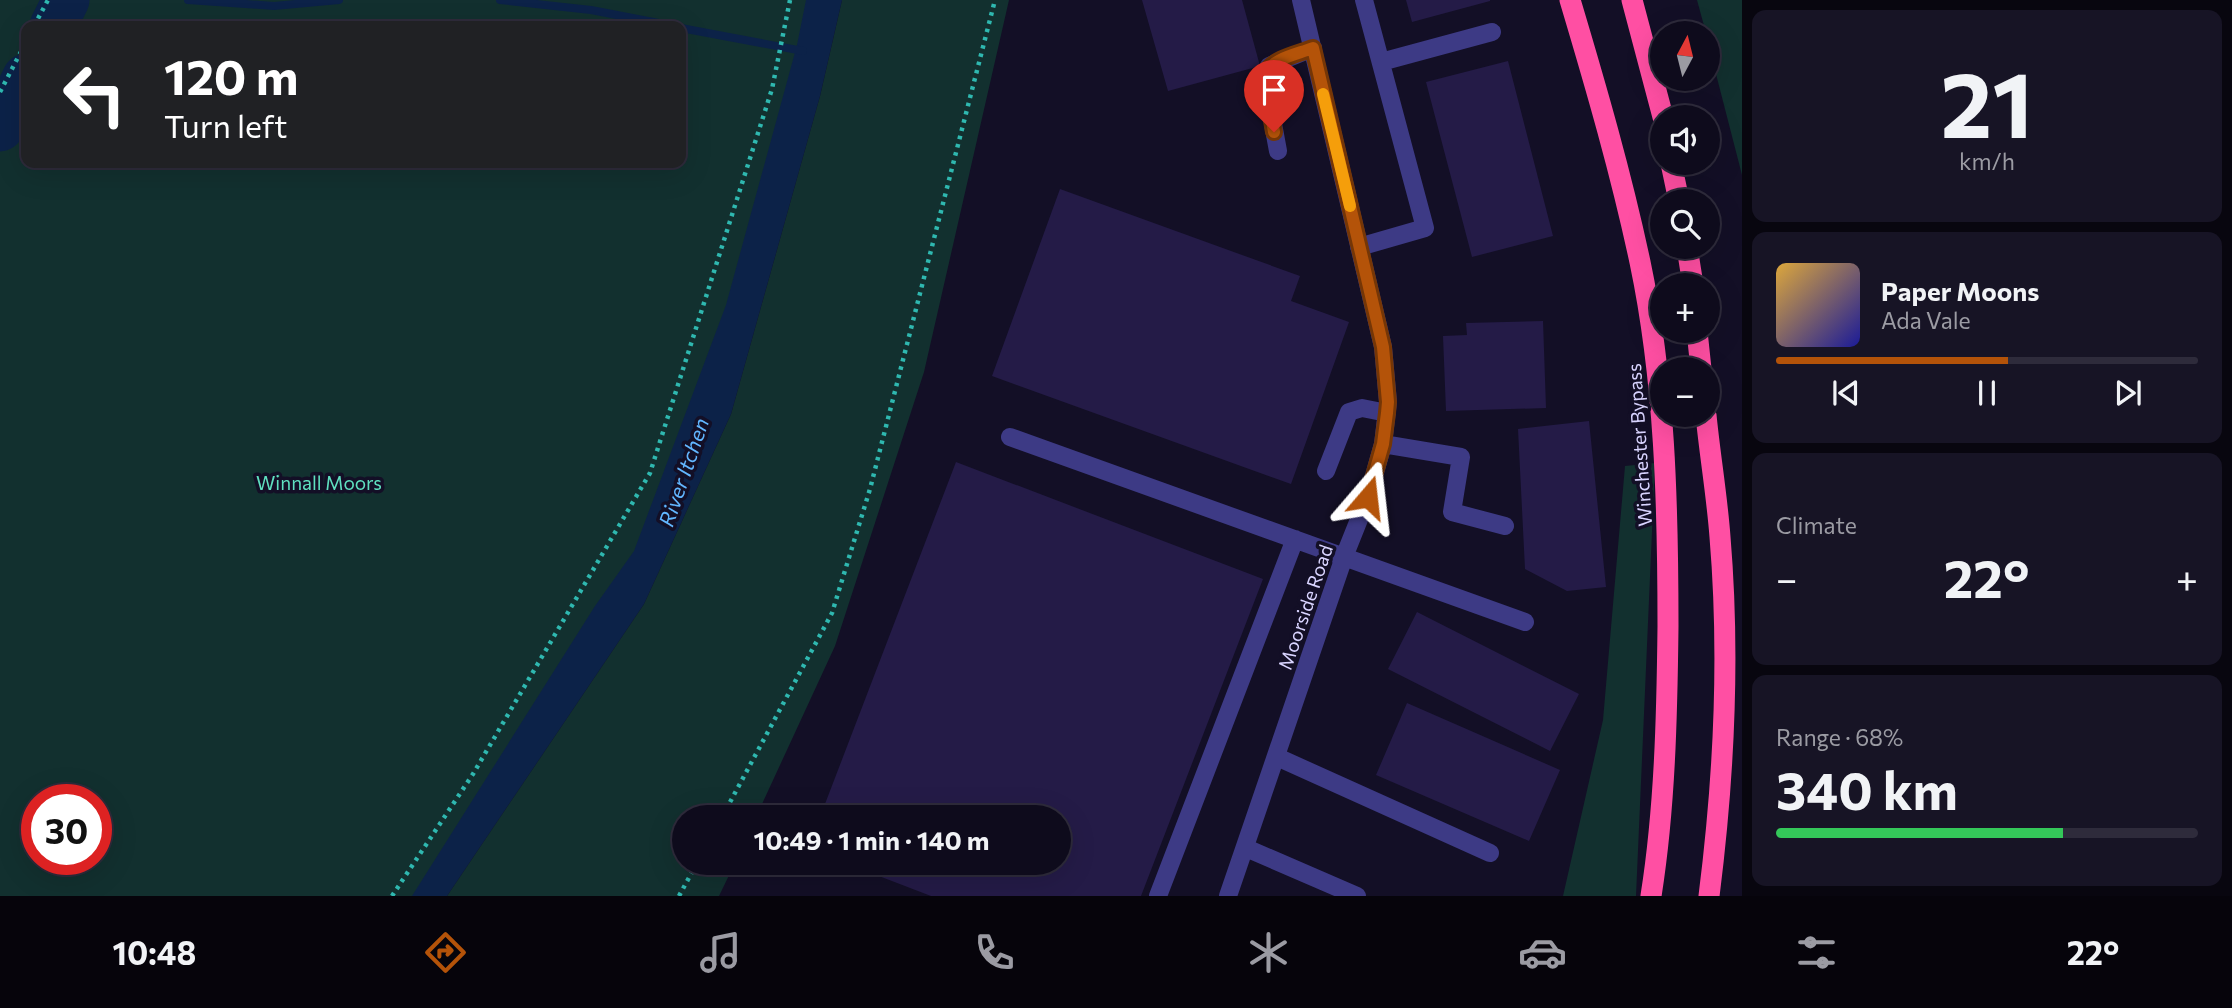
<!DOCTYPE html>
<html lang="en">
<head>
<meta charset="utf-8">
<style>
	body { margin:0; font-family:Commissioner,sans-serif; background:#171425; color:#f1f3f6; height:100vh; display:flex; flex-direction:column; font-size:26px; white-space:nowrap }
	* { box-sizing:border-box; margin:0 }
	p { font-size:23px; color:#9b9ba3 }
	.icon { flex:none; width:38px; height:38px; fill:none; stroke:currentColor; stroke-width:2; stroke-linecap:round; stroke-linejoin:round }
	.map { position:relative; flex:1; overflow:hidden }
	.sheet { display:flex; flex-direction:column; gap:10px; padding:10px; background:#08060f; width:490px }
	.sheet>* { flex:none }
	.hud { position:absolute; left:21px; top:21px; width:665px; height:147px; border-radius:14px; box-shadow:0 7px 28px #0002,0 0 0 2px #2e2b3b; background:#202124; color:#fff; overflow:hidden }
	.needle { width:46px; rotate:7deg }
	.buttons { position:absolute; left:1650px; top:21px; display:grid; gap:14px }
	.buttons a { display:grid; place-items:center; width:70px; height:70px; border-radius:50%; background:#0e0b1c; box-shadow:0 7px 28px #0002,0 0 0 2px #2e2b3b; font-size:35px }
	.speed { position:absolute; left:21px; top:784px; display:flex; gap:14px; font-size:35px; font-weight:700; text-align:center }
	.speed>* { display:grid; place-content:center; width:91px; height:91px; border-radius:50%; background:#0e0b1c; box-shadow:0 7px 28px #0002,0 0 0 2px #2e2b3b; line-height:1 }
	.speed .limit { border:10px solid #d22; background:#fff; color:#111 }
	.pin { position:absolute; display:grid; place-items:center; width:60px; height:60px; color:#fff; margin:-72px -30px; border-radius:50% 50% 50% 0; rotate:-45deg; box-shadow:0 0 7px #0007 }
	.pin .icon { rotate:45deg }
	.me { position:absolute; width:77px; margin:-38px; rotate:17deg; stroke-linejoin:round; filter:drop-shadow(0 0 5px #0008) }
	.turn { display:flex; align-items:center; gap:24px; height:147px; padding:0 28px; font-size:32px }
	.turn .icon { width:91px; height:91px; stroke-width:2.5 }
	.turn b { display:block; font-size:49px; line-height:60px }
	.big { font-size:52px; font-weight:700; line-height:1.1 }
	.sheet .tile { flex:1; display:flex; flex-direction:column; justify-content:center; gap:10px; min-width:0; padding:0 24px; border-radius:14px; background:#171425 }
	.sheet .dial { align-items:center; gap:0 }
	.dial b { font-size:91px; line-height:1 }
	.song { display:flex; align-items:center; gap:21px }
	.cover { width:84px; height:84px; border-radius:10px; background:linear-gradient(135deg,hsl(40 70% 55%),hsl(240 70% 35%)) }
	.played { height:7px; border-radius:4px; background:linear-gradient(90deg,#b45309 55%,#2e2b3b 55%) }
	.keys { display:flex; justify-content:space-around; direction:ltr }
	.heat { display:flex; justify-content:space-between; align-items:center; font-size:38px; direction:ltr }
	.charge { height:10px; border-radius:5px; background:linear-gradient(90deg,#34c759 68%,#2e2b3b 0) }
	.trip { position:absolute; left:672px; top:805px; width:399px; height:70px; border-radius:35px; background:#0e0b1c; box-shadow:0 7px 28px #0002,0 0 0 2px #2e2b3b; font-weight:700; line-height:70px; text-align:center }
	.menu { display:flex; height:112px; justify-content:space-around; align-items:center; background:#06040b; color:#9b9ba3 }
	.menu .icon { width:49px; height:49px }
	.menu .selected { color:#b45309 }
	.menu b { font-size:32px; color:#f1f3f6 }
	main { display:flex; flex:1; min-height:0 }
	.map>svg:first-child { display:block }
	.green { fill:#12302f; fill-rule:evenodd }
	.water { fill:#0c2248 }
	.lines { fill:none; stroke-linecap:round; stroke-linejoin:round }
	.stream { stroke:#0c2248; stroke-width:8 }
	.river { stroke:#0c2248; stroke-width:47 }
	.building { fill:#241b47 }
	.path { stroke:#2fb8b0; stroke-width:4.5; stroke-dasharray:3.5 5; stroke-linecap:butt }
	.minor { stroke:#3d3a85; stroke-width:18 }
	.highway { stroke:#ff4fa3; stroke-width:21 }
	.route-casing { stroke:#753606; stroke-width:18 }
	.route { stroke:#b45309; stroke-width:12 }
	.slow { stroke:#f59e0b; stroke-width:12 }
	.labels { text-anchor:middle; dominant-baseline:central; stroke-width:7; stroke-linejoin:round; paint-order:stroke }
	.street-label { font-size:19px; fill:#d9d4ff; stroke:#130f26 }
	.park-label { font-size:19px; fill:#5fe0c0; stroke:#130f26 }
	.water-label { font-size:21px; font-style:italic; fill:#62b6ff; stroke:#130f26 }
</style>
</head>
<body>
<main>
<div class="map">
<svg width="1742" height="896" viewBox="0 0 1742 896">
	<rect width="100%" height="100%" fill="#130f26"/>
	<path class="green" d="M0,0H826L663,532L435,896H0ZM26,26H681V163H26ZM37,800H96V859H37Z
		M842,0H1009L924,372L835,646L756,817H684V863H735L719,896H447L644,604L731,414L820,96Z
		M1697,0H1742V175L1708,43V33H1706Z
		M1655,463L1636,896H1563L1603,720L1625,466Z"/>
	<path class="water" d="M806,0H842L820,96L731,414L644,604L447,896H412L595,606L634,551L726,305L797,45Z"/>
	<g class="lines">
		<path class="stream" d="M188,0L274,6L339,0
			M500,0L591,10L674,26
			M681,28L803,51"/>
		<path class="river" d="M53,26L66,0
			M0,128L26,77"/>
	</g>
	<path class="building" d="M1142,0H1242L1260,66L1168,91Z
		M1406,0H1490V1L1412,22Z
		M1508,61L1553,236L1472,257L1426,82Z
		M1060,189L1300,276L1291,301L1349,322L1291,484L992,376Z
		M1543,321L1546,408L1446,411L1443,336L1467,335L1466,323Z
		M1589,421L1606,587L1567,591L1525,569L1518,429Z
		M956,462L1263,579L1141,896H931L845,863H1059V817H820Z
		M1417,612L1579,694L1550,751L1388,669Z
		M1407,703L1560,770L1529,841L1376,775Z"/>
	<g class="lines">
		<path class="path" d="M34,26L48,0
			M0,92L26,42
			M722,817L832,613L870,489L995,0
			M392,896L473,774L650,473L772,89L790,0
			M679,896L697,863"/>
		<path class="minor" d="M1381,62L1492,32
			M1278,151L1264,75L1269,66L1313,48
			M1359,247L1425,228L1364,0
			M1010,437L1525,622
			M1383,444L1461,457L1452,512L1505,526
			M1326,471L1349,412L1362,408L1387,413
			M1277,757L1490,853
			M1246,848L1357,896
			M1158,896L1295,539
			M1228,896L1344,557L1368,497L1383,444L1388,402L1383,347L1301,0"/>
		<path class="highway" d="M1570,0C1596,87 1621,173 1640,262C1665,381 1668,504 1668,626C1667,716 1665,807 1651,896
			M1632,0L1663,117
			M1671,163L1679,201
			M1687,247L1693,285
			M1697,331L1701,369
			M1706,415C1710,456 1717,496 1720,537C1730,656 1724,778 1709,896"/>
	</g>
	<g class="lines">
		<g class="route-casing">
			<path id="route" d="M1274,132L1264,75C1273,58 1295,55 1313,48L1383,347L1388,402L1387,413L1383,444L1368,497"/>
		</g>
		<use href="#route" class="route"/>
		<path class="slow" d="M1323,94L1350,206"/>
	</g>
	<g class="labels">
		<g class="street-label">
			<text transform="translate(1639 445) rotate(-94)">Winchester Bypass</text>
			<text transform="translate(1305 607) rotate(-71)">Moorside Road</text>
		</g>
		<g class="park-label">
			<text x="319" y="482">Winnall Moors</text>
		</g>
		<g class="water-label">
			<text transform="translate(683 472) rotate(-71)">River Itchen</text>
		</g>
	</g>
</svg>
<div class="buttons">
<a><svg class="needle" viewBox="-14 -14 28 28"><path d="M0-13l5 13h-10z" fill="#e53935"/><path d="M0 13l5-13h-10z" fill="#9b9ba3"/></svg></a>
<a><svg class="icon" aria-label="sound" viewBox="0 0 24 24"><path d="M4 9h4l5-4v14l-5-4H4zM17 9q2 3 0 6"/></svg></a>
<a><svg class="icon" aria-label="search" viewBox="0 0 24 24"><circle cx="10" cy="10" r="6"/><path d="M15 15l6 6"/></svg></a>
<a>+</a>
<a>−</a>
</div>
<div class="speed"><div class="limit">30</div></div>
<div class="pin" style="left:1274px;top:132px;background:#d93025"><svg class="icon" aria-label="arrive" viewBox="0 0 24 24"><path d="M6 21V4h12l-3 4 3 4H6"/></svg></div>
<svg class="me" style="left:1368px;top:497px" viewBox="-20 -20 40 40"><path d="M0-17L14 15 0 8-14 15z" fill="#b45309" stroke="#fff" stroke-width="4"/></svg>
<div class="trip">10:49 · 1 min · 140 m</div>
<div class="hud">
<div class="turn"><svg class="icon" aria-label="left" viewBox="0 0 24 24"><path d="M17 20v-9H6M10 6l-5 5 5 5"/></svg><div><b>120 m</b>Turn left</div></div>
</div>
</div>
<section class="sheet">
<div class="tile dial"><b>21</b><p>km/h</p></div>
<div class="tile">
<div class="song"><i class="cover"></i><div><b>Paper Moons</b><p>Ada Vale</p></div></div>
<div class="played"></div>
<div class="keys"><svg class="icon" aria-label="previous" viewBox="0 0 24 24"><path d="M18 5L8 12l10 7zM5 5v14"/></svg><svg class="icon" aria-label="pause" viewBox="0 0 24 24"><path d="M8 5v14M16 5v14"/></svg><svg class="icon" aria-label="next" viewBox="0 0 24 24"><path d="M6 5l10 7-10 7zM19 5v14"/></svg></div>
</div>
<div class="tile"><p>Climate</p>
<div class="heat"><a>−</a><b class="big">22°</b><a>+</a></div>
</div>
<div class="tile"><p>Range · 68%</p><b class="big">340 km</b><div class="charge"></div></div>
</section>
</main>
<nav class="menu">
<b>10:48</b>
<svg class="icon selected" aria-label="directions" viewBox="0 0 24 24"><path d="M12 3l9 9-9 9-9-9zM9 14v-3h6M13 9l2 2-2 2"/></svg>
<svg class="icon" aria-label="music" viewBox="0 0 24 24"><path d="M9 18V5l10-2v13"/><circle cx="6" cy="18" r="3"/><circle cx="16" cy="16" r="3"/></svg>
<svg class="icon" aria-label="phone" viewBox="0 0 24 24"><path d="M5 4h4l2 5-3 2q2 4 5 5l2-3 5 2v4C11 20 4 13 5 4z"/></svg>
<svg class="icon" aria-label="climate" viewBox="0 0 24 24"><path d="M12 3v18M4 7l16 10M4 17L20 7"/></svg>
<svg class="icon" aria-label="car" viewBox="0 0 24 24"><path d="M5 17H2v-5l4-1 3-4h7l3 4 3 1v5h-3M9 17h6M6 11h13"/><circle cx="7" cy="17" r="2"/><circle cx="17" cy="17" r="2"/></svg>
<svg class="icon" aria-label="filters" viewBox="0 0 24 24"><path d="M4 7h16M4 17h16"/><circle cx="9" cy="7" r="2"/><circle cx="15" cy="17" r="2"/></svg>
<b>22°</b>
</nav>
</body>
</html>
